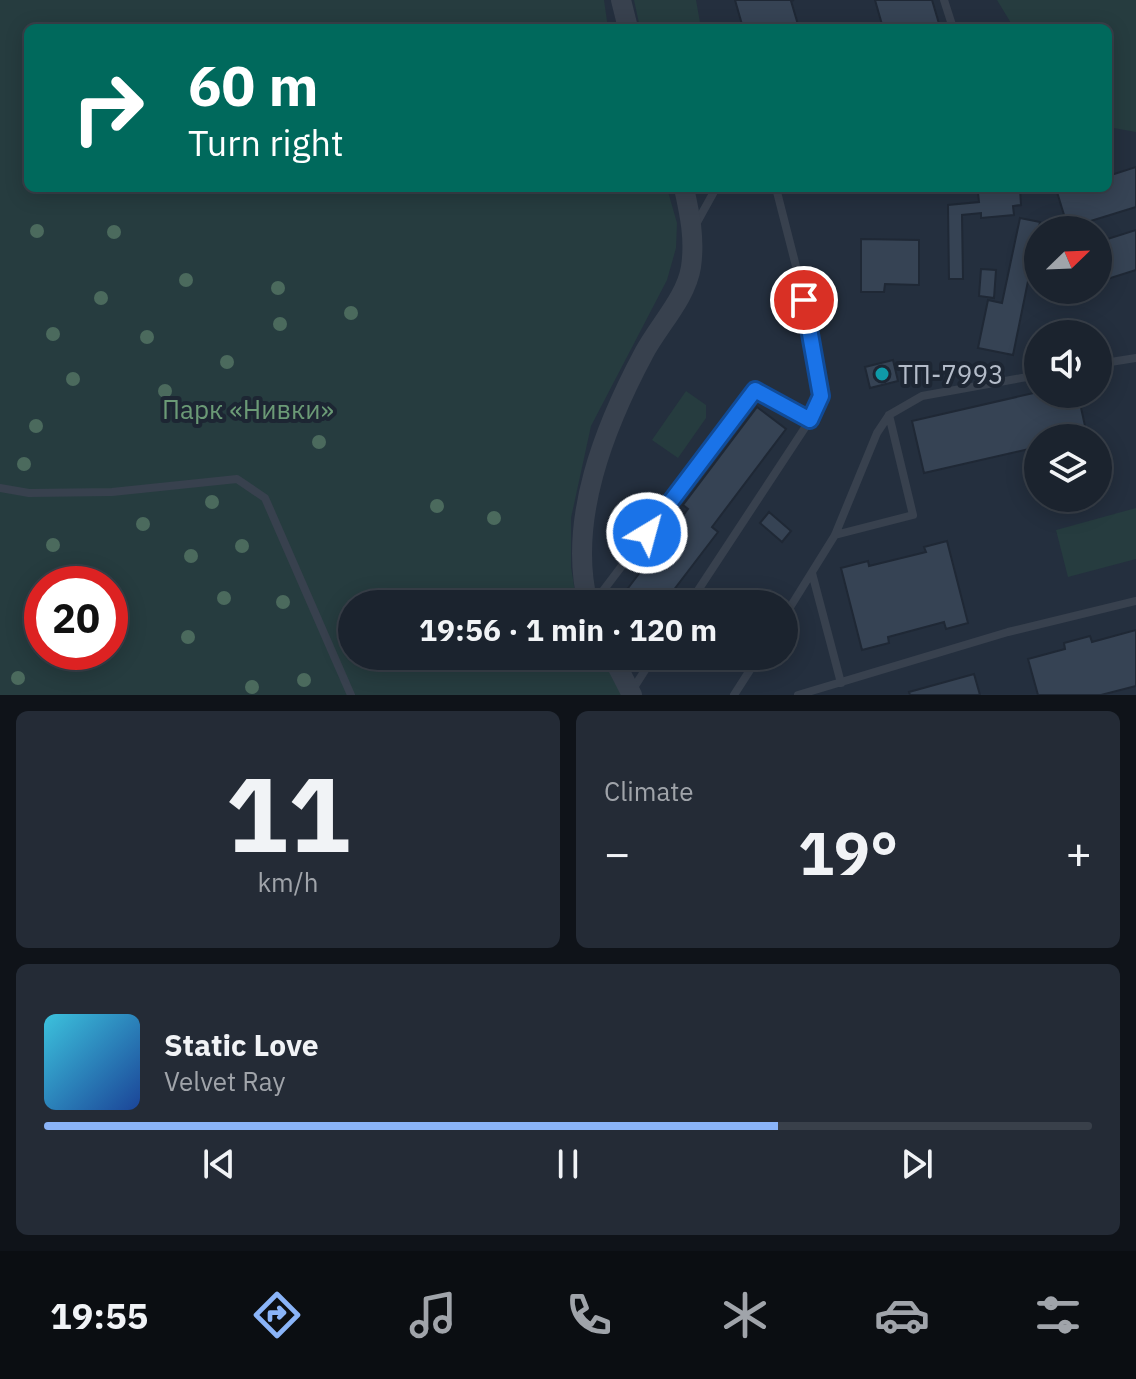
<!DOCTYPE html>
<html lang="en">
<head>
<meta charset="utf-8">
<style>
	body { margin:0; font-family:"IBM Plex Sans",sans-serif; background:#242b36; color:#f1f3f6; height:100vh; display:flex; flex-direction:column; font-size:30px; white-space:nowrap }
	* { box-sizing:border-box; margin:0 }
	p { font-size:26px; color:#a0a4aa }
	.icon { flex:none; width:44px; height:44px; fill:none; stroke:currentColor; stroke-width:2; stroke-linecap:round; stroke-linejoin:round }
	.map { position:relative; height:695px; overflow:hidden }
	.sheet { display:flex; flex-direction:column; gap:16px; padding:16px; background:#0f1319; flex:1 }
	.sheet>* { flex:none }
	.hud { position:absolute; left:24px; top:24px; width:1088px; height:168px; border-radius:12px; box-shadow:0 4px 20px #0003,0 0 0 2px #39404a; background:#00695c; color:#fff; overflow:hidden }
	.needle { width:52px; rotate:67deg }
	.buttons { position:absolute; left:1024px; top:216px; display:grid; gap:16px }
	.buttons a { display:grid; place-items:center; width:88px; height:88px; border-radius:50%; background:#1b232e; box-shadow:0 4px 20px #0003,0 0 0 2px #39404a; font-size:40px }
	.speed { position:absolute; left:24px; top:566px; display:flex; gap:16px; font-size:40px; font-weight:700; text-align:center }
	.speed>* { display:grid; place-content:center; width:104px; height:104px; border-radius:50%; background:#1b232e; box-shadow:0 4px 20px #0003,0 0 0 2px #39404a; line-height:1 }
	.speed .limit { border:12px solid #d22; background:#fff; color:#111 }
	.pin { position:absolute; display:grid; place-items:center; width:68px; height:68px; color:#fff; margin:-34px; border:4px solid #fff; border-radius:50%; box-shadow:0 2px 8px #0007 }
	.me { position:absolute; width:88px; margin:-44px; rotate:37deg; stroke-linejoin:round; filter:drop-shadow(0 0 6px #0008) }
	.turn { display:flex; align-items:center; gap:28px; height:168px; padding:0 32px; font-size:36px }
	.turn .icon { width:104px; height:104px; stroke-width:2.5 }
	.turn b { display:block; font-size:56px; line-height:68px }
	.big { font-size:60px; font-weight:700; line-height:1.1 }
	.sheet .widget { flex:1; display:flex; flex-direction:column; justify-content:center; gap:12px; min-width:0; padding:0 28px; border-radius:12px; background:#242b36 }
	.sheet .dial { align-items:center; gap:0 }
	.dial b { font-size:104px; line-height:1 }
	.song { display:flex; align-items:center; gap:24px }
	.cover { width:96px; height:96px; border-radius:12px; background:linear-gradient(135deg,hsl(190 70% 55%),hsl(220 70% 35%)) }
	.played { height:8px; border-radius:4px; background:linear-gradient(90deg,#8ab4f8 70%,#39404a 70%) }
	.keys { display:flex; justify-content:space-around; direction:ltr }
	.heat { display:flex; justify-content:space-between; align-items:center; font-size:44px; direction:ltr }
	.sheet .tiles { flex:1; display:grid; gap:16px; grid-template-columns:1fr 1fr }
	.widget:last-child { grid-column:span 2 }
	.trip { position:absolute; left:338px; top:590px; width:460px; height:80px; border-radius:40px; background:#1b232e; box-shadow:0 4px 20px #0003,0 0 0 2px #39404a; font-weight:700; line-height:80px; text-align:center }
	.tabs { display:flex; height:128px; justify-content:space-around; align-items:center; background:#0b0e12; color:#a0a4aa }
	.tabs .icon { width:56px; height:56px }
	.tabs .on { color:#8ab4f8 }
	.tabs b { font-size:36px; color:#f1f3f6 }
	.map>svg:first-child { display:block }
	.green { fill:#263c3f; fill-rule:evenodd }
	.building { fill:#364354; stroke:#1f2835; stroke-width:2 }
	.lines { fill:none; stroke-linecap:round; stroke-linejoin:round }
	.service { stroke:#38414e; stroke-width:8 }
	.tertiary { stroke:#38414e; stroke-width:20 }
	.tree { fill:#4b6a5d }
	.route-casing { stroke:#114b97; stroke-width:20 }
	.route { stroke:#1a73e8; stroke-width:14 }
	.culture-dot { fill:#0f9aa8; stroke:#1d2633; stroke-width:3 }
	.labels { text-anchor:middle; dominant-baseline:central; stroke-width:8; stroke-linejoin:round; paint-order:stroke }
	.poi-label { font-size:26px; fill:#b4bcc9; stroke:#1d2633; text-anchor:start }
	.park-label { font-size:26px; fill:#6b9a76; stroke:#1d2633 }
</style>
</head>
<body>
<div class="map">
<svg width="1136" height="695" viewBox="0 0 1136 695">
	<rect width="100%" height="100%" fill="#242f3e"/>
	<path class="green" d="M0,0H604L608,28H28V188H667L677,223L676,248L667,280L591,426L571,518V567L577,604H352V656H603L624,695H0ZM42,584H110V652H42Z
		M634,0H696L701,28H640Z
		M997,0H1136V132L1108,127V28H1014Z
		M686,391L706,405V418L678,458L652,440Z
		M1136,508V559L1068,577L1056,530Z"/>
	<path class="building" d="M735,0H794L791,1L799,28H743Z
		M875,0H932L940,27L883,28Z
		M1136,167V207L1068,228L1057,192L1071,188H1108V176Z
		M1020,188L1021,205L1013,206L1014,215L981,218V213L962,215L963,279H949L948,205L979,202L978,193Z
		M1020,218L1040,222L1013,355L978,348L988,300L1002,303Z
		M1136,230V270L1098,282V242Z
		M861,239L919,240V285L885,284L884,292H861Z
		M981,269L996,270L994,298L979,296Z
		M893,360L898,381L870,388L865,367Z
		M1038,392L1078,394L1087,435L1038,438V447L924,473L912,421Z
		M757,407L786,429L712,527L718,532L663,604H616L688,509L683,505Z
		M769,512L791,531L782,542L760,523Z
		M947,541L968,623L946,629L944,622L888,637L889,643L862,650L841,568L868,561L869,566L926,552L924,547Z
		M1136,630V686L1101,695H1038L1028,659L1065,649L1064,643L1090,636L1092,642Z
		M974,674L980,695H910L909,692Z"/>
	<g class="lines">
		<path class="service" d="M944,0L953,28
			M695,226L716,188
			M1098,364L1136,358
			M0,488L29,493L112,492L237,479L265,498L351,695
			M835,535L913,515L889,415
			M812,573L841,683
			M593,604L755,390L810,420
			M689,604L810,420L821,396L799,278L776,188
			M784,617L835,535L877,433L889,415L922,396L1038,375
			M633,689L654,656
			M734,695L759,656
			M798,695L1008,632L1136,601"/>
		<path class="tertiary" d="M621,0L628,28
			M588,604C567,520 605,426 644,353C659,325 686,298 691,267C695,239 690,215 684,188
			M612,656L632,695"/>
	</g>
	<g class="tree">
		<circle cx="37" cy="231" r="7"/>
		<circle cx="114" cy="232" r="7"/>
		<circle cx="186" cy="280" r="7"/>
		<circle cx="278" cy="288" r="7"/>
		<circle cx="101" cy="298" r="7"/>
		<circle cx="351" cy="313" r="7"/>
		<circle cx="280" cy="324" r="7"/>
		<circle cx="53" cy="334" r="7"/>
		<circle cx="147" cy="337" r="7"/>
		<circle cx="227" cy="362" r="7"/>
		<circle cx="73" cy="379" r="7"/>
		<circle cx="165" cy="391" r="7"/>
		<circle cx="36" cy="426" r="7"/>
		<circle cx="319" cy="442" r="7"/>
		<circle cx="24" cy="464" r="7"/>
		<circle cx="212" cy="502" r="7"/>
		<circle cx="437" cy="506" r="7"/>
		<circle cx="494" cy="518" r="7"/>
		<circle cx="143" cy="524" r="7"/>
		<circle cx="53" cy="545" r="7"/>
		<circle cx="242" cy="546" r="7"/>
		<circle cx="191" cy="556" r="7"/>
		<circle cx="224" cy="598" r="7"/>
		<circle cx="118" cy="601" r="7"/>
		<circle cx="283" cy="602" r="7"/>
		<circle cx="188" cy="637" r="7"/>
		<circle cx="18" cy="678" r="7"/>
		<circle cx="304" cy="680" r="7"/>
		<circle cx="252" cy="687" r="7"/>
	</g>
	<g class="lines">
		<g class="route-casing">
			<path id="route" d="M647,533L755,390L810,420L821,396L804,300"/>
		</g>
		<use href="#route" class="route"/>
	</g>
	<circle class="culture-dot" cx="882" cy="374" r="8"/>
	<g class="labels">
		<g class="poi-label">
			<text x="898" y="374">ТП-7993</text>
		</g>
		<g class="park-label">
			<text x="248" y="409">Парк «Нивки»</text>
		</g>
	</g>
</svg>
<div class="buttons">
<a><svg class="needle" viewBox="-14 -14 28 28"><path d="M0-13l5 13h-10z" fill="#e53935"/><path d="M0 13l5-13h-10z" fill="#a0a4aa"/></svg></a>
<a><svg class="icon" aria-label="sound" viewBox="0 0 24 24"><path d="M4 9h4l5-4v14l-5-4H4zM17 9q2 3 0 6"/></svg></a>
<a><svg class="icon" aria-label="layers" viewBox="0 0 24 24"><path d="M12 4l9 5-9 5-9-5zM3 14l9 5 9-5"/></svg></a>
</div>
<div class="speed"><div class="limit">20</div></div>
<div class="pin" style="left:804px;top:300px;background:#d93025"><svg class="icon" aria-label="arrive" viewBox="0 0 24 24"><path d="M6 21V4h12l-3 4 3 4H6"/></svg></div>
<svg class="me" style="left:647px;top:533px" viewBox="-20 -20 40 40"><circle r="17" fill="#1a73e8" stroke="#fff" stroke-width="3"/><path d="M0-11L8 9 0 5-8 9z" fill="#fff"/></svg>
<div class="trip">19:56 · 1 min · 120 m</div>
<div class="hud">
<div class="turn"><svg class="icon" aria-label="right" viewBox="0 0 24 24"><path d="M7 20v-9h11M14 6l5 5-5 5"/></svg><div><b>60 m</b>Turn right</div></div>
</div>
</div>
<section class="sheet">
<div class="tiles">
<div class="widget dial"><b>11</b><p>km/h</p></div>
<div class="widget"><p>Climate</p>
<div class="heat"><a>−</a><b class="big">19°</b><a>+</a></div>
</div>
<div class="widget">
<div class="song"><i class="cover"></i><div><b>Static Love</b><p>Velvet Ray</p></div></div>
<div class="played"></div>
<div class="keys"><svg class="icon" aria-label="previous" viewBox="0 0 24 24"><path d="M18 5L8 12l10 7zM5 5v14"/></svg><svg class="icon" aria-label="pause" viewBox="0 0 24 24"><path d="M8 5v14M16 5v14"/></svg><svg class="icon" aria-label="next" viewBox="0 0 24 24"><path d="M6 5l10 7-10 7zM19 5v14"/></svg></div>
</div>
</div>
</section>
<nav class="tabs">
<b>19:55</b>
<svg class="icon on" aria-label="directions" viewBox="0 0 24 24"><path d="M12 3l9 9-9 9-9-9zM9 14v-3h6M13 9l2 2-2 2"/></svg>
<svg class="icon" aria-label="music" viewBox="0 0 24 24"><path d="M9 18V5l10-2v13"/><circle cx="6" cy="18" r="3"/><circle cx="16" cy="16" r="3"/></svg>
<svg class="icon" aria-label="phone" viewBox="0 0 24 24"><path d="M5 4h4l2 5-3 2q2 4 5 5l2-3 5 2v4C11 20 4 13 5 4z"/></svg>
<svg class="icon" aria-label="climate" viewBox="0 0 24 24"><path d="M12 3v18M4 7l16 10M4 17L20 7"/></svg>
<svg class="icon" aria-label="car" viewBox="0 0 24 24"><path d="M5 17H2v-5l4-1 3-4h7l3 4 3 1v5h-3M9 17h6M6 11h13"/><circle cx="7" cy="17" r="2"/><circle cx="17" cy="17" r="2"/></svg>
<svg class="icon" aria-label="filters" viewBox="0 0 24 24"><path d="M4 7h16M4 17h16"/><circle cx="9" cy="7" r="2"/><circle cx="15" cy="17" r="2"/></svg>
</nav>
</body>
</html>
